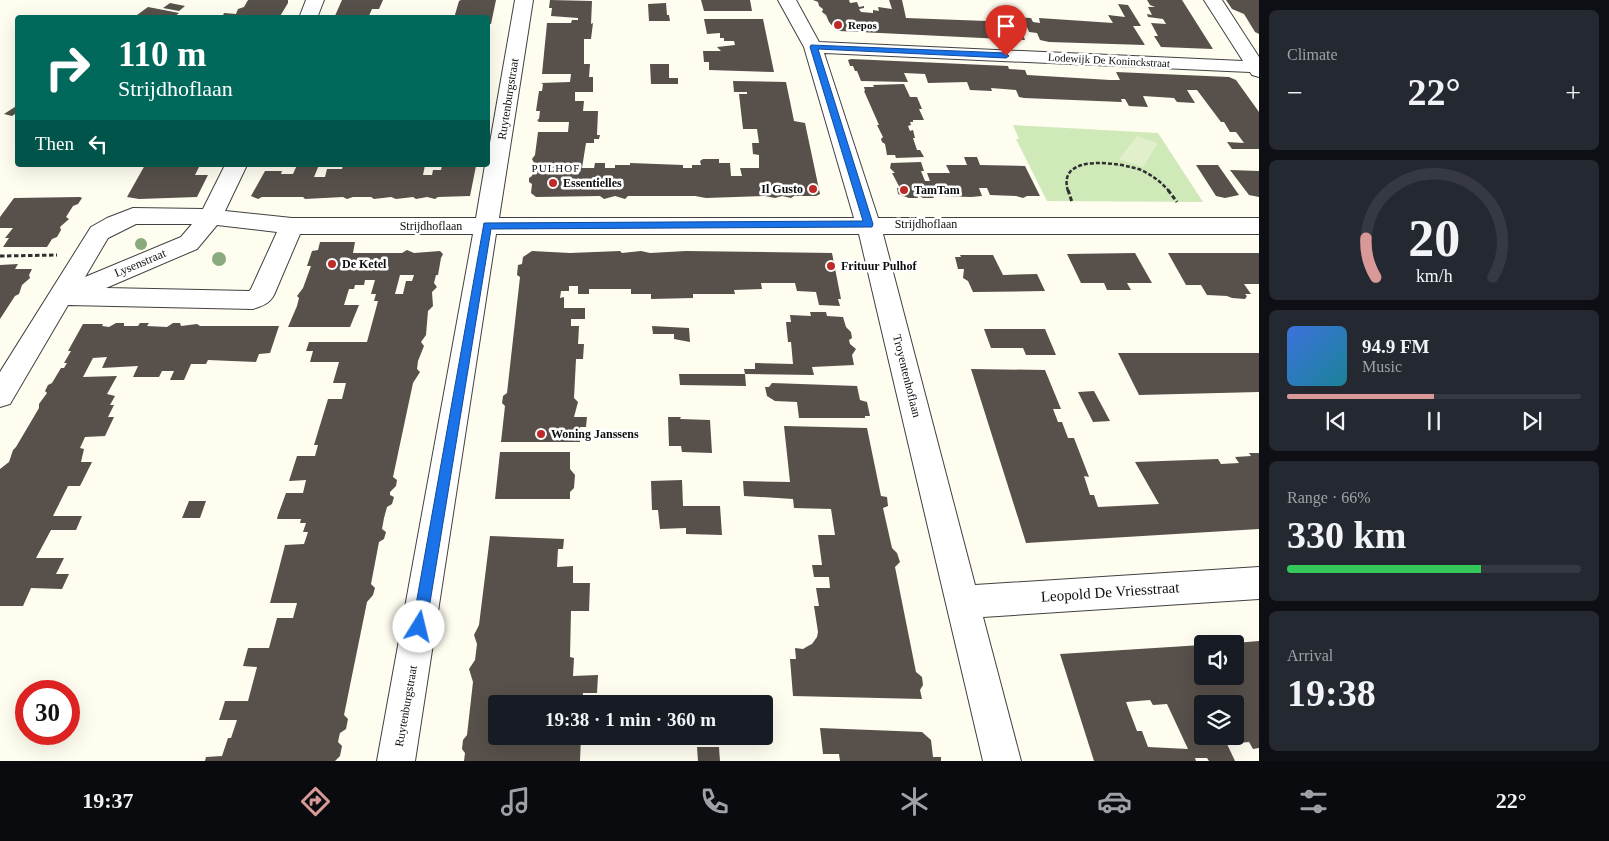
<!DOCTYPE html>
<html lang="en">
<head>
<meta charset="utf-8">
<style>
	body { margin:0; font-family:"Times New Roman",serif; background:#242831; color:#f1f3f6; height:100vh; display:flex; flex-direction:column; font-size:19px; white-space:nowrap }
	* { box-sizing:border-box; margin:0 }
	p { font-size:16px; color:#9ea1a6 }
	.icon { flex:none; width:28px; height:28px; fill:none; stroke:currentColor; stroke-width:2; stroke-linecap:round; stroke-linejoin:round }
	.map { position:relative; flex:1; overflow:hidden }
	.panel { display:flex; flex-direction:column; gap:10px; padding:10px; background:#0d0f14; width:350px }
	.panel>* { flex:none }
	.top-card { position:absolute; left:15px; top:15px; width:475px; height:152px; border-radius:5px; box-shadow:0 5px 20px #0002; background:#00695c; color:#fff; overflow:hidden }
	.fabs { position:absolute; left:1194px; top:635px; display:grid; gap:10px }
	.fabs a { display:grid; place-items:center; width:50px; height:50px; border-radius:5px; background:#171b24; box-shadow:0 5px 20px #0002; font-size:25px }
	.speed { position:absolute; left:15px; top:680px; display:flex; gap:10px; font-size:25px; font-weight:700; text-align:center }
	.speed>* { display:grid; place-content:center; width:65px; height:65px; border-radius:50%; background:#171b24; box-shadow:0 5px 20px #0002; line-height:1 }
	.speed .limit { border:8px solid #d22; background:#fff; color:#111 }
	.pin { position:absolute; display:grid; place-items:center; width:42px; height:42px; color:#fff; margin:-51px -21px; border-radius:50% 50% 50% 0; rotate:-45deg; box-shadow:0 0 5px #0007 }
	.pin .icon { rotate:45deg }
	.me { position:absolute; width:55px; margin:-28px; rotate:9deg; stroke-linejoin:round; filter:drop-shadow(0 0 4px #0008) }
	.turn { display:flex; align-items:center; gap:18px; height:105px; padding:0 20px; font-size:22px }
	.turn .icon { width:65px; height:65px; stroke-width:2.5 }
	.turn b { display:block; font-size:35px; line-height:42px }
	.then { display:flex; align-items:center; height:48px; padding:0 20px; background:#0003; gap:10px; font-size:19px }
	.big { font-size:38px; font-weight:700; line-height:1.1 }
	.panel .tile { flex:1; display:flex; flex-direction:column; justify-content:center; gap:8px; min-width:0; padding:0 18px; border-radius:8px; background:#242831 }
	.panel .dial { align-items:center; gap:0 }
	.dial svg { height:130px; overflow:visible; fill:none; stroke:#363941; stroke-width:7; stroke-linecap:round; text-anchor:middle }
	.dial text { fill:#f1f3f6; stroke:none }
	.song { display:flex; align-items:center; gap:15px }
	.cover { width:60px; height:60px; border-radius:8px; background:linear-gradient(135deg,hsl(220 70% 55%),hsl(190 70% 35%)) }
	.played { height:5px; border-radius:2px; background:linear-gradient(90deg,#da9999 50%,#363941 50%) }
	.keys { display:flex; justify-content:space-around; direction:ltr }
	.heat { display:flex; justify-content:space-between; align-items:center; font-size:28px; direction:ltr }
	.charge { height:8px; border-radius:4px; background:linear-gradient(90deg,#34c759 66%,#363941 0) }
	.trip { position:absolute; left:488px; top:695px; width:285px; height:50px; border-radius:5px; background:#171b24; box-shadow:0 5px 20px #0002; font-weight:700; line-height:50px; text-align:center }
	.tabs { display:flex; height:80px; justify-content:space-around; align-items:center; background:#090b0e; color:#9ea1a6 }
	.tabs .icon { width:35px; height:35px }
	.tabs .current { color:#da9999 }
	.tabs b { font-size:22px; color:#f1f3f6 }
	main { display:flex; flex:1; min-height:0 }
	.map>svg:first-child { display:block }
	.green { fill:#cfe9b9 }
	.pitch { fill:#e1f0cb }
	.building { fill:#57504b; fill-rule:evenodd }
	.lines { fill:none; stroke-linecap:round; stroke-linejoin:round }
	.street-casing { stroke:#414141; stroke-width:2 }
	.path-far1 { stroke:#303030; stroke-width:2.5; stroke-dasharray:4 2; stroke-linecap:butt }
	.path { stroke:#303030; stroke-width:3; stroke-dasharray:4.5 2.5; stroke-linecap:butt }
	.street { fill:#fff; fill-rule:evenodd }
	.tree { fill:#89aa7d }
	.route { fill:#1a73e8; stroke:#114b97 }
	.poi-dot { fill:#bd2a27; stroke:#fff; stroke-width:2 }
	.labels { text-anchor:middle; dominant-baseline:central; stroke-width:5; stroke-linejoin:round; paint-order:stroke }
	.far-poi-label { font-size:11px; font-weight:bold; fill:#0e0e0e; stroke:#fff; text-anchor:start }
	.far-street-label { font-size:11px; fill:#0e0e0e; stroke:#fff }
	.far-neighbourhood-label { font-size:11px; letter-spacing:1px; fill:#0e0e0e; stroke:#fff }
	.street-label { font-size:12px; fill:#0e0e0e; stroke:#fff }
	.poi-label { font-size:12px; font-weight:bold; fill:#0e0e0e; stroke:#fff; text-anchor:start }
	.near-street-label { font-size:15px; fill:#0e0e0e; stroke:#fff }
</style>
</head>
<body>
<main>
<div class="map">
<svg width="1259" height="761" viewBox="0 0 1259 761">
	<rect width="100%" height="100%" fill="#fffdf0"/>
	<path class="green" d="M1013,125L1158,133L1203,202L1047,201L1016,139H1019Z"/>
	<path class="pitch" d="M1137,136L1158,143L1143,167L1119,159Z"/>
	<path class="building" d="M248,0H288V3L279,18H222L224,13L236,14L238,9L244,7Z
		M383,0L379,9H372L368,18H334L342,0Z
		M461,0H496L491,24H488V18H454L459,1Z
		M550,0L592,1L591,24L593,23L591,39H584V64H590L589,77H593V92H575V101H584L583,111H598L597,135H600L599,139H594V143H586L582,168H594L595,163H605V168H615V165H630V163L683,165V168H692V165H701L700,161L703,159H719V163H730L731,176H742L740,168H759V155L753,154L752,143H759L757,129H743L739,94H747V92H734L733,81L786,82L794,121L805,123L820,194L816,196H794L791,198L782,196L775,198L765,196L706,198L695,196H628L625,199L615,196L604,199L600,196L536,197L531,193L532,184L529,182V178L532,176L534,163L532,159L535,155L538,132H568L569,122H539L537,120L539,119L540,111H536L539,91H542L543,84L541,83L570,82L571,74H542L547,23H571L572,20H578V18L551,16L552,8H549Z
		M701,0H750L752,11H704Z
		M813,0H849L850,3L857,2L859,7L864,6V8L859,9L861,12L873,13V10L879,11L878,7L892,9L889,0H902L906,18L1014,22L1012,17L1031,18L1033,22L1040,23L1039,18L1113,23L1108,15L1125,17L1118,4L1128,5L1141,26H1133L1145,45L1049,42L1040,40L1037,33L1029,32L1027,27H1020L1025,40L839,31L835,29L829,22L826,15L822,12L823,9L819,6L818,2Z
		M1147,0H1182L1213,49L1161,47L1154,36H1158L1151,23L1166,24L1163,19L1148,17L1147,14L1152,15L1148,7H1155L1150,5Z
		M1226,0H1259V34L1255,32L1244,14L1232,9Z
		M170,3L185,6L179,11L163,8Z
		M666,3L667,15H669L670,21H649L648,4Z
		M148,7L179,13L173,18H151L137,15Z
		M704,19H763L774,72L709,70V62H704L703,51H721L717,47L735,45L734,41H724V38H720V33L707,34Z
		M851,59L1008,66L1009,69L1025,70L1027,75L1110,80H1120L1116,72L1229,77L1236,80L1259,112V149H1232L1227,142L1244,143L1236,132H1230L1224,122H1221L1197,90H1187L1195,103L1177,102L1174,98L1143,96L1148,107L1129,106L1125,99H1121L1122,102L1024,98L1019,97L1016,90L991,88L992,91L970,90L967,82L928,83L925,74L904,73L908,82L861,81L857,71H855L853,66H850L848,60Z
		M650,64H669V78H678V84H651Z
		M904,84L910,97H917L922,109H919L924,120H913V122H910L911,125L908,126L910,131L913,130L915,138H913L917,150H920L924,157L896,158L895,155H887L885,144L882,142L881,139L883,137L877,125H879L864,91H865L864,87H874L873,85Z
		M18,105V112L12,116L4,114Z
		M964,157H977L980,165L1025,166L1040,196H1027L1023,198L1016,196L990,195L987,188H979L982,196L971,197L937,196H933L934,198H923L917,195L918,198H909L898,194L897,188H900L892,173H895L890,168L891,163L921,162L924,171H921L925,181H930L927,173H950L946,165H967Z
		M145,165H173L172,167H179L180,165H200L195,175H208L197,197L139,199L127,197Z
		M297,165H319L314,177H325L327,169H342L343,165H425L423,175H432L433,170H441L442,165L476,166L470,196L438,197L435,199L427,197L416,199L413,197L396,199L391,197L374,199L371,197H353L347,199L343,197L305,199L303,197H262L258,199L251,196L265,171H282L281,174H293Z
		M1196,165H1218L1239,195L1225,198L1216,196Z
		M1230,170L1259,171V197L1249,195Z
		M80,197L82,198L78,204L73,206L66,217L69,219L60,227L61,230L57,237L52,239L47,247H3L9,238H5L13,228H0V217L14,198Z
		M320,242H355L353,253H402L407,250L414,253L440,251L443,254L441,258L438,275H436L434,283L437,287L432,292L433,306L428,311L426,335L421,342L424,346L418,361L417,369L420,372L413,383L393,477L397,480L396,486L390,492V495L394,497L392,504L387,507L384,518L382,529L386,532L384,539L379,542L371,584L375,588L373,595L367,602L344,715L348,719L346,729L340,733L339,737L338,742L342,746L340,756L335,761H205L206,757L222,756L228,738H231L237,720H219L225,701H248L257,667L243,666L248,648H269L277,618H293L297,603H270L285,545L304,544L308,532H303L306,523H300L301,519H277L278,515L286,493H303L306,480L289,481L297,456H315L318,445H314L328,399H342L346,383H333L339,362H310L313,351H306L309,342H367L378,301H374L376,294H371L375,280H365L364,285H355L354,289H349L344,305H359L350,327H288L297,306L299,298L297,296L303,288L311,266H307L312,251L318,250ZM400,275H414L412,281H406L403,294H395Z
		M532,251L570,253L620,251L622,253L641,251L650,253L686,251L832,253L841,299H838L840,306L819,305L816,292L797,291L795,283H761L762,289L734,290L735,294H693V298L651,299V294H631V289H589V294H578V286H569V291H561L560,298L564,297V308H585V319H571V326H579L578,344H584L583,359H576L574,398L578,402L574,417H587L586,427H580V442H501L505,406L502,403L503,396L507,393L520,277L517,275L518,265L522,264L523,257Z
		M1135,253L1152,283H1127L1131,290H1107L1104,283H1081L1067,254Z
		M1168,253H1259V284H1244L1251,294H1245L1247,296L1245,299L1232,298L1227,296L1207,295L1201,285H1186Z
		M960,255H993L1003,275L1037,274L1045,291L973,292L968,281L963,278L964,269H958L955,257H961Z
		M18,264L15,269H32L29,275L30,278L22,285L19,294L15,296L0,319V265Z
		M810,312H826L827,316L843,317L846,327L851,332L852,338L849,340L850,344L856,349L852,355L854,365L812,367L814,375L745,374L746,386L680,385L679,374H745L744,369H755V363L793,364L791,342H788L786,322H791L790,315L811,316Z
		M116,323H124V326H138L140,323H149L147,326L167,327L173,323H180L181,326L197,324L200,326H279L270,353L259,354L256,362L208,360L206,364H191L184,380H170L174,371H162L159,377H133L138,366L102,368L107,357L93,358L83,377L117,376L107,394L115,396L110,405H114L108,417H114L105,436L85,437L80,448L84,449L81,462H92L80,486H68L53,516H82L76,530H51L36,558H64L56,574H69L62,589L31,588L23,606H0V469L9,462L13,450L16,447L39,408V404L47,393L45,391L48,385L52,383L61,368H64L67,363H64L71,351H68L83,324H103L102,326L109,327Z
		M652,326L689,328L690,342L674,339V334H653Z
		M984,329H1045L1056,355H1026L1023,348H991Z
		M1118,353H1259V392L1139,395Z
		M971,369L1045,370L1061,409H1053L1058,422H1062L1068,438H1074L1089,477L1084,476L1090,495H1094L1098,507L1159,504L1135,462L1218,459L1221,464L1239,463L1235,457L1251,456L1249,453H1259V529L1026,543Z
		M772,383L857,386L860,400L867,402L870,416H865V418H799L797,402L775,401L767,396L765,387H769Z
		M1094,391L1110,421L1093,422L1078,392Z
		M668,417H681L680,419L710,420L712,453L682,452L681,446H669Z
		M784,426L867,428L881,496L887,497L888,506L883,508L892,548L897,553L900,562L895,567L916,672L922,677L923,685L920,690L922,699L793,696L790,659H796L795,648L803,649L808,646L812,644L817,637L818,632L814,606H819L816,588H830L829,577H814L812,565H822L818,535H835L831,509L794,508L793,499L744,496L743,481L790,482Z
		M500,452H570V469L575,475L574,488L570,492V499H495Z
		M682,480L683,506H720L722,535L686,534V528L660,529L658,510H652L651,481Z
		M189,501H206L200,518H182Z
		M490,536L564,539L563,549H558L557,567L573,566V583H590L589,611H571L570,657L574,658L573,676L598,675L597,693H583L582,704H496V736H581L580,761H464L465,753L462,749L463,740L467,735L473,682L469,669L475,660L477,644L474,635L479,625Z
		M1259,641V748L1253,749L1249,742L1227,744L1235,761H1209L1207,758H1195L1196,761H1094L1060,654L1202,645V676H1235V643ZM1150,700L1153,705L1167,704L1188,749L1148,747L1142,731H1137L1126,702ZM1202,704H1235V736H1202Z
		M820,728L922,732L931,740L933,757H941V761H840L839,754H823Z
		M697,747H719L720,761H698Z"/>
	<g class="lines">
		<g class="street-casing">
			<path id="street" d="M306,0H324L317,18H299Z
				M515,0H533L499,218H854L804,47L778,0H796L819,42L1243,61L1204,0H1222L1259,57V77L1252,75L1250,72L824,53L878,218H1259V234H883L975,585L1259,567V599L983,617L1021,761H983L859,234H496L415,761H377L473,234H300L274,295C269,304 262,306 253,309L68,305L10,404L0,407V372L91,227L107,218L133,208L203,209L225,165H247L225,211L292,218H476L485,165H488V154ZM136,224H192L181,237L85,277L108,238ZM217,225L277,232L251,289L249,291L106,288L197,249Z"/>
		</g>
		<path class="path-far1" d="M1068,191C1056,152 1122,163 1141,170C1152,175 1161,182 1169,191"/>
		<path class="path" d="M1068,190L1072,202
			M1168,190L1177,202
			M0,256L57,255"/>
		<use href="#street" class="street"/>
	</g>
	<g class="tree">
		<circle cx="141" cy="244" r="6"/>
		<circle cx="219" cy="259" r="7"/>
	</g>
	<path class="route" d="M811,45L1006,53L1009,56L1006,58L818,49L873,224L872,227L491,229L426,627L424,632L419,634L414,632L412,627L484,223L863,221L810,47Z"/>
	<g class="poi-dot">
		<circle cx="838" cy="25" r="5"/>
		<circle cx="553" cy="183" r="5"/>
		<circle cx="813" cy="189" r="5"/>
		<circle cx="904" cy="190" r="5"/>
		<circle cx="332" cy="264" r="5"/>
		<circle cx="831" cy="266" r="5"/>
		<circle cx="541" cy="434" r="5"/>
	</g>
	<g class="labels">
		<g class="far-poi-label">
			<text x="848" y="25">Repos</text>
		</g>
		<g class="far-street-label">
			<text transform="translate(1109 60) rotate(3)">Lodewijk De Koninckstraat</text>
		</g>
		<g class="far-neighbourhood-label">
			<text x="556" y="168">PULHOF</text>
		</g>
		<g class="street-label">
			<text transform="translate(508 99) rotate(-81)">Ruytenburgstraat</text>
			<text x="926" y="224">Strijdhoflaan</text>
			<text x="431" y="226">Strijdhoflaan</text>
			<text transform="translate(140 263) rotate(-23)">Lysenstraat</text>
			<text transform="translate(907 376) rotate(76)">Troyentenhoflaan</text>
			<text transform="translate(406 706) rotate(-80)">Ruytenburgstraat</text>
		</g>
		<g class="poi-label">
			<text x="563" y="183">Essentielles</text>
			<text x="803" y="189" text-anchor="end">Il Gusto</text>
			<text x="914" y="190">TamTam</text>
			<text x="342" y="264">De Ketel</text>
			<text x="841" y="266">Frituur Pulhof</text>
			<text x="551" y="434">Woning Janssens</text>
		</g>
		<g class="near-street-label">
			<text transform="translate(1110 592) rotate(-4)">Leopold De Vriesstraat</text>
		</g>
	</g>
</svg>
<div class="fabs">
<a><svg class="icon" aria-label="sound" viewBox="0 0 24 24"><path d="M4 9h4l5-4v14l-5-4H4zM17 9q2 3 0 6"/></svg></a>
<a><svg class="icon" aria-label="layers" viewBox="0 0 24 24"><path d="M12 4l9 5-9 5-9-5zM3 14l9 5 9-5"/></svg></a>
</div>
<div class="speed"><div class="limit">30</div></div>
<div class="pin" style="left:1006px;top:56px;background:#d93025"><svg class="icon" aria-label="arrive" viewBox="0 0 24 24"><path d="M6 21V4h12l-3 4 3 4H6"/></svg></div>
<svg class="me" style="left:419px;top:627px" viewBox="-20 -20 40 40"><circle r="19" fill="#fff"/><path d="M0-13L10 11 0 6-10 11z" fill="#1a73e8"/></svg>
<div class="trip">19:38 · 1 min · 360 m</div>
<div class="top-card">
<div class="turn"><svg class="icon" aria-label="right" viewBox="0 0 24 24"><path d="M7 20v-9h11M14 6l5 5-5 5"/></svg><div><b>110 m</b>Strijdhoflaan</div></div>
<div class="then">Then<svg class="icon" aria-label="left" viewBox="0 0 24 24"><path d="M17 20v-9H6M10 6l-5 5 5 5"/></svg></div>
</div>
</div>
<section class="panel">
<div class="tile"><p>Climate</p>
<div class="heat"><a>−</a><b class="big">22°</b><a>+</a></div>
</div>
<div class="tile dial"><svg viewBox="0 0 100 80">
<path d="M14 69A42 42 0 1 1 86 69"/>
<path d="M14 69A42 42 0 0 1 8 45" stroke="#da9999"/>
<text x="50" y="56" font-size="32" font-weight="700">20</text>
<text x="50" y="72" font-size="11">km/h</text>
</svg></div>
<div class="tile">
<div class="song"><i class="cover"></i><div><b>94.9 FM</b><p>Music</p></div></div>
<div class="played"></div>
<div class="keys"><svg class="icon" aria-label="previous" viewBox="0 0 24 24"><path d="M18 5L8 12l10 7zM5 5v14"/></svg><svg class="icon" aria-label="pause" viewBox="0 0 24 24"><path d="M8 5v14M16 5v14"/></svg><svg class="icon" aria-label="next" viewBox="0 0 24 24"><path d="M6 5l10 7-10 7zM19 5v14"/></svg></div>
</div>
<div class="tile"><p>Range · 66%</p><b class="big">330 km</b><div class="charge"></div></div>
<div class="tile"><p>Arrival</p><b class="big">19:38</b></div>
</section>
</main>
<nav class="tabs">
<b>19:37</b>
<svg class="icon current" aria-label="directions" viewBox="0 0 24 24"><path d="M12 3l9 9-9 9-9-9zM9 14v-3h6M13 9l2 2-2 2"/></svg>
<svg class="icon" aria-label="music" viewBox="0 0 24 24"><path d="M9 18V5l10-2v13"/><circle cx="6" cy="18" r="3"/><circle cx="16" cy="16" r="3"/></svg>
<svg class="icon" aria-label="phone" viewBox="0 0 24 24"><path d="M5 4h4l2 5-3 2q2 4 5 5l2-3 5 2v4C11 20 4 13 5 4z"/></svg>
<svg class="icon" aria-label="climate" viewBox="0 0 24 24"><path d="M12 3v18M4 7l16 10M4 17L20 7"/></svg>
<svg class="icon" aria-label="car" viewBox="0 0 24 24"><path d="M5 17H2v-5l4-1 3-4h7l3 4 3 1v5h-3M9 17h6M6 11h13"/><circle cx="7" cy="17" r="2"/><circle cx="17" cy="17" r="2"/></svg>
<svg class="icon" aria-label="filters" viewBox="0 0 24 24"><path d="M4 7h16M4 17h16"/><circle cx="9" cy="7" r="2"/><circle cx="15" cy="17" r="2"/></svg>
<b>22°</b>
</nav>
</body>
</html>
